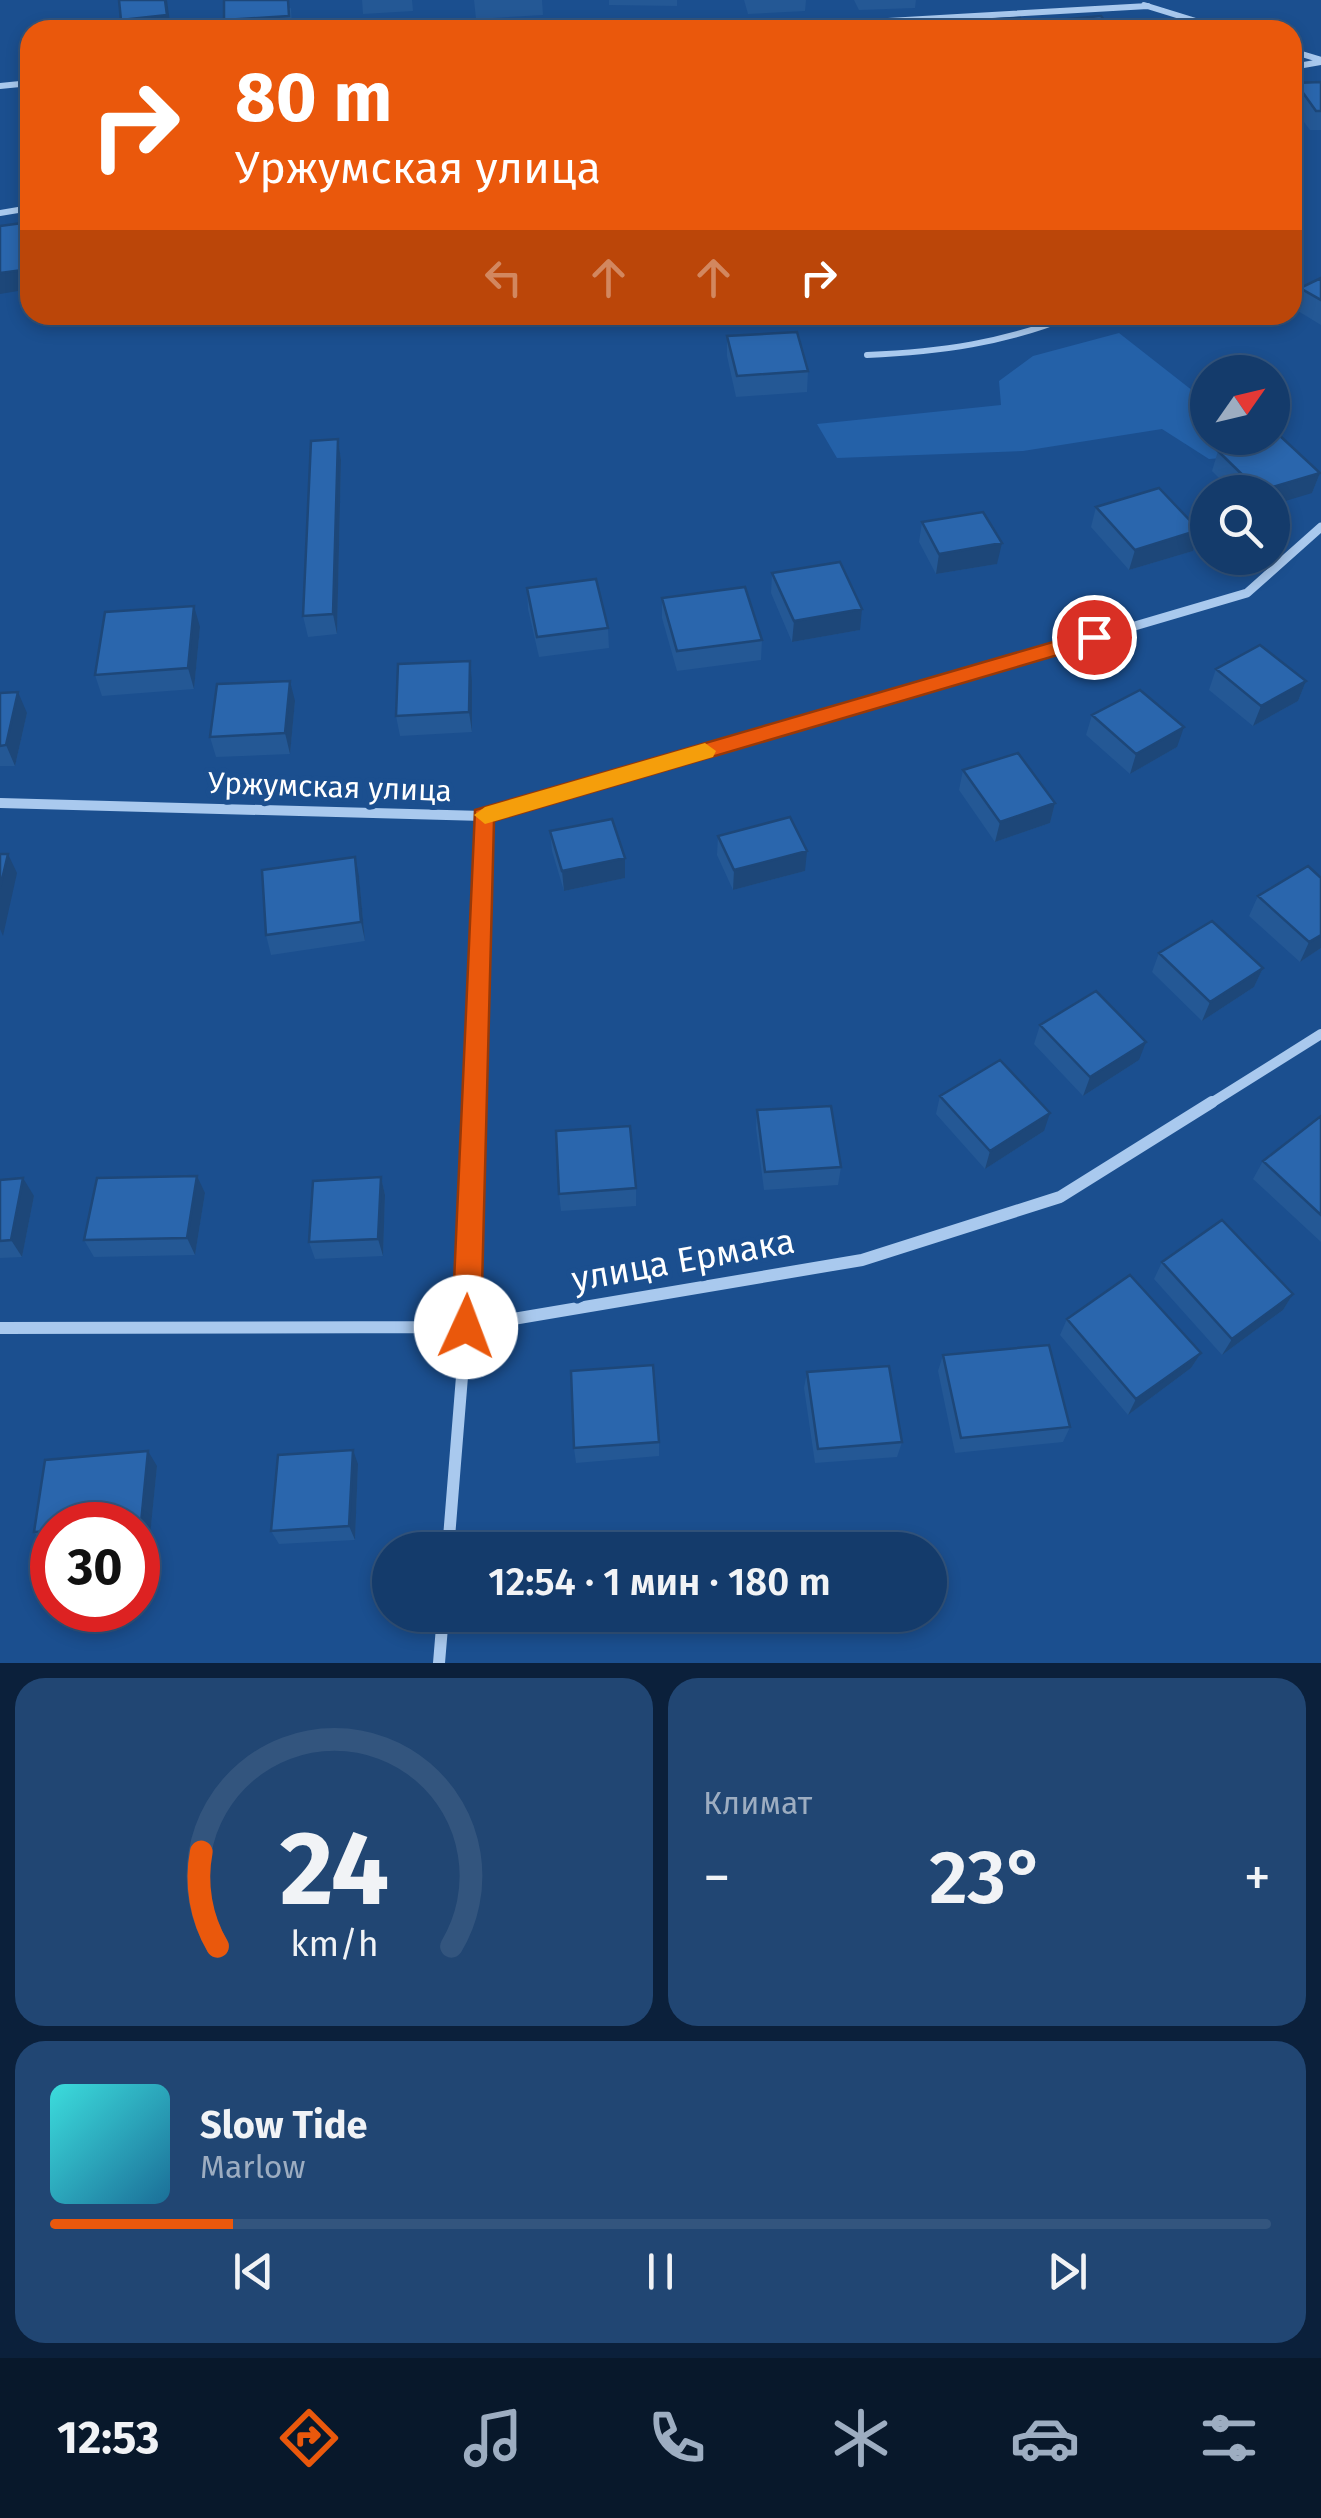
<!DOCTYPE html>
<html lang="ru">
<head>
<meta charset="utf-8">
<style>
	body { margin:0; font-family:"Fira Sans",sans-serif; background:#214673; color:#f1f3f6; height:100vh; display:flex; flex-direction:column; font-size:38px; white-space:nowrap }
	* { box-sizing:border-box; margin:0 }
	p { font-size:32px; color:#9dadc1 }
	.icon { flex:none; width:55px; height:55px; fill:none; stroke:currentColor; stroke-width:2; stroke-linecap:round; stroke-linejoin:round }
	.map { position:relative; height:1663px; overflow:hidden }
	.panel { display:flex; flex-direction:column; gap:15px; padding:15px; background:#0b203b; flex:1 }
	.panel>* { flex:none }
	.hud { position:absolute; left:20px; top:20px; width:1282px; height:305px; border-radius:30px; box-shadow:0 5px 15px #0003,0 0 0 2px #33557e; background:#ea580c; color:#fff; overflow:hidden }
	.needle { width:65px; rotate:56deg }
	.tools { position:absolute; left:1190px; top:355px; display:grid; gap:20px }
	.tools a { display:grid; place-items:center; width:100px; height:100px; border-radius:50%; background:#143b6b; box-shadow:0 5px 15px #0003,0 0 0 2px #33557e; font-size:50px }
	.speed { position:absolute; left:30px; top:1502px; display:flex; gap:20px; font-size:50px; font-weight:700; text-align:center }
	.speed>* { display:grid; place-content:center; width:130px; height:130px; border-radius:50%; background:#143b6b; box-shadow:0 5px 15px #0003,0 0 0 2px #33557e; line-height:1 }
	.speed .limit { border:15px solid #d22; background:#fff; color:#111 }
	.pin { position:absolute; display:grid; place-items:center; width:85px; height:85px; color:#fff; margin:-42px; border:5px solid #fff; border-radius:50%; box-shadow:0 2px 10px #0007 }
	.me { position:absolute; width:110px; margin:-55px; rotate:2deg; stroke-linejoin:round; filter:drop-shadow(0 0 8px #0008) }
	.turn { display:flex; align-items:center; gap:35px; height:210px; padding:0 50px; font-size:45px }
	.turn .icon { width:130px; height:130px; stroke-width:2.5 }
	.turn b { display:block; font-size:70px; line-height:85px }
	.lanes { display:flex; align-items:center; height:95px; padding:0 50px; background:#0003; justify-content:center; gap:50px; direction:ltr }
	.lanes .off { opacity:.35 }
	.big { font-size:75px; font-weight:600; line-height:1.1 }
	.panel .tile { flex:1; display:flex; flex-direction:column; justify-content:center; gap:15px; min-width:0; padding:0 35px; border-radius:30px; background:#214673 }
	.panel .dial { align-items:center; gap:0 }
	.dial svg { height:260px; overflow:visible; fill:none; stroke:#33557e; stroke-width:7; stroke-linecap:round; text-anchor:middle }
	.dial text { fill:#f1f3f6; stroke:none }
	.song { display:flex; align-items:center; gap:30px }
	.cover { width:120px; height:120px; border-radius:15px; background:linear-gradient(135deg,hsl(180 70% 55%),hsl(200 70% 35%)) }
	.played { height:10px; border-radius:5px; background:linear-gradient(90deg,#ea580c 15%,#33557e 15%) }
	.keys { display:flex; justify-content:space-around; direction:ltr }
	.heat { display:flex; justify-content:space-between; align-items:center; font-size:55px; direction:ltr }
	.panel .tiles { flex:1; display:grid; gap:15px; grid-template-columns:1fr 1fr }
	.tile:last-child { grid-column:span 2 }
	.trip { position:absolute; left:372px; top:1532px; width:575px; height:100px; border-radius:50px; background:#143b6b; box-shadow:0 5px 15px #0003,0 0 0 2px #33557e; font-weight:600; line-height:100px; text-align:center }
	.dock { display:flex; height:160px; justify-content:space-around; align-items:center; background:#08182b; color:#9dadc1 }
	.dock .icon { width:70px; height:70px }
	.dock .active { color:#ea580c }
	.dock b { font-size:45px; color:#f1f3f6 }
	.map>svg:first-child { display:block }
	.green { fill:#2461a8 }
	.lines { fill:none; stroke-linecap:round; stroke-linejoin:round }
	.lane { stroke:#a9c9ee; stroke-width:6 }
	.street-far3 { stroke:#a9c9ee; stroke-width:6 }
	.street-far2 { stroke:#a9c9ee; stroke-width:9 }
	.street-far1 { stroke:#a9c9ee; stroke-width:10 }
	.street { stroke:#a9c9ee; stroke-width:12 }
	.wall { fill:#245895 }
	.shaded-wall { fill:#1d4779 }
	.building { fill:#2a66ad; stroke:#1d4779; stroke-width:2.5 }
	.route { fill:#ea580c; stroke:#983908; stroke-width:2.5 }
	.slow { fill:#f59e0b }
	.labels { text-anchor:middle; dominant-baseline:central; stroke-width:10; stroke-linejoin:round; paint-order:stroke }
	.street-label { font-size:30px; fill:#fff; stroke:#1b4f8f }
	.near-street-label { font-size:35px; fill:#fff; stroke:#1b4f8f }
</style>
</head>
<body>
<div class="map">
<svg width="1321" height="1663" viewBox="0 0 1321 1663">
	<rect width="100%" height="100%" fill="#1b4f8f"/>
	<path class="green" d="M1119,333L1207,402L1208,438H1253L1274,454L1209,459L1162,429L1023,451L837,458L817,424L1001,405L999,381L1033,356Z"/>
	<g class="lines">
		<path class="lane" d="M867,355C939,352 1006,343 1073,315"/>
		<path class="street-far3" d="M1144,5L1225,30
			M732,30L1148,6
			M1292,51L1321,60
			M1292,67L1321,62
			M0,86L30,83
			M0,213L30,208"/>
		<path class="street-far2" d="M1036,655L1247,593L1321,527"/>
		<path class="street-far1" d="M0,803L483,816L1044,652
			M473,1105L483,816
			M1208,1105L1321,1034"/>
		<path class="street" d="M0,1328L466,1327L862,1260L1060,1197L1212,1102
			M448,1550L466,1327L473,1102
			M439,1663L443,1615"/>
	</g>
	<path class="wall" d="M362,0H412L413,11L363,14Z
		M474,0H542L543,15L476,19Z
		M609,0H677V6L609,5Z
		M744,0H806L805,11L748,14Z
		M854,0H916L915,8L859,10Z
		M291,8L292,30H226L224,20Z
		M1321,82V130H1310L1292,106V94L1296,83Z
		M1321,278V325L1293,308L1300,288Z
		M727,336L808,371L807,392L736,397L727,356Z
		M338,439L341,460L337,634L308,637L303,616Z
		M1218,451L1320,473L1312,493L1233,492L1212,471Z
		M1096,507L1199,530L1193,551L1129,570L1091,527Z
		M922,522L997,564L936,574L919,542Z
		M772,573L860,630L792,642L771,593Z
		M527,588L608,628L609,648L539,657L528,609Z
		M662,598L762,640L761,660L677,671L662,618Z
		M200,627L194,689L102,696L95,675Z
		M1216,669L1306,681L1298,701L1253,726L1209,690Z
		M472,681V732L400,736L396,716Z
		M0,693L27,713L15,766H0Z
		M295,701L290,754L216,757L210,737Z
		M1092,715L1177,747L1130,774L1086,735Z
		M963,770L1055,803L1050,823L995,842L959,790Z
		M550,831L625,878L564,891L552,851Z
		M718,836L805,871L733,890L717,855Z
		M359,876L365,941L271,955L266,935Z
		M1321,878V948L1300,962L1249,916L1258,896Z
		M1159,953L1263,968L1254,987L1202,1021L1152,972Z
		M1040,1025L1139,1060L1083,1096L1034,1044Z
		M940,1096L1044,1131L985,1169L936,1114Z
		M757,1110L841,1167L838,1185L764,1190L756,1128Z
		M1321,1116V1242L1253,1179L1263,1161Z
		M381,1177L385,1195L383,1256L315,1259L309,1242Z
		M0,1180L34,1196L22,1257L0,1258Z
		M636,1188V1206L561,1211L559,1194Z
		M205,1193L195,1255L94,1257L84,1240Z
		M1162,1262L1293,1294L1283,1310L1222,1355L1154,1279Z
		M1067,1319L1201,1353L1191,1368L1128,1415L1060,1335Z
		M943,1355L1070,1427L1063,1442L955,1453L938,1371Z
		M807,1372L902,1442L897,1457L815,1463L804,1388Z
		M659,1442V1456L576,1463L574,1448Z
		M358,1464L355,1540L279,1544L271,1531Z
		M157,1466L150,1536L138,1538V1525H52V1545L46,1546L34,1532Z"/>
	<path class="shaded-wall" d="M167,0L171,30H123L121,20Z
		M30,269V289L0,294V273Z
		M338,439L341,460L337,634L333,614Z
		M1320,473L1312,493L1272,505V492H1258L1259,491Z
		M1199,530L1193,551L1129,570L1135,550Z
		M1002,543L997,564L936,574L939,554Z
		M194,606L200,627L194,689L188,668Z
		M862,609L860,630L792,642L794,621Z
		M470,661L472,681V732L469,712Z
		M290,681L295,701L290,754L285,733Z
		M1306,681L1298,701L1253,726L1261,706Z
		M18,692L27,713L15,766L6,745Z
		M1184,727L1177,747L1130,774L1136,754Z
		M1055,803L1050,823L995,842L1000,822Z
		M807,851L805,871L733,890L734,870Z
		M8,854L17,873L3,936L0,929V888Z
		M355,857L359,876L365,941L361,922Z
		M625,858V878L564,891L562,871Z
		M1321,935V948L1300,962L1309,942Z
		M1263,968L1254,987L1202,1021L1210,1002Z
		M1146,1042L1139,1060L1083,1096L1090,1077Z
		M1050,1113L1044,1131L985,1169L990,1151Z
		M197,1176L205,1193L195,1255L187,1238Z
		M381,1177L385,1195L383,1256L378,1239Z
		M23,1178L34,1196L22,1257L11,1240Z
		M1293,1294L1283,1310L1222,1355L1232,1339Z
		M1201,1353L1191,1368L1128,1415L1136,1399Z
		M353,1450L358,1464L355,1540L349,1526Z
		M148,1451L157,1466L150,1536L141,1523Z"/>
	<path class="building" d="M119,0H165L167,15L121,20Z
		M224,0H288L289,16L224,20Z
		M1101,16L1111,30H1054L1047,21Z
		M1020,18L1026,30H970L965,21Z
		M1321,82V111H1316L1296,83Z
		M30,222V269L0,273V226Z
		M1321,278V300L1300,288Z
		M797,332L808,371L737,376L727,336Z
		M1278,434L1320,473L1259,491L1218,451L1264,438H1272V435Z
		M338,439L333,614L303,616L311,441Z
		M1159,488L1199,530L1135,550L1096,507Z
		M983,512L1002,543L939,554L922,522Z
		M840,562L862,609L794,621L772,573Z
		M596,579L608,628L537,637L527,588Z
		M745,587L762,640L677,651L662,598Z
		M194,606L188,668L95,675L105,612Z
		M1260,645L1306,681L1261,706L1216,669Z
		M470,661L469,712L396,716L398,664Z
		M290,681L285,733L210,737L217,684Z
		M1140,690L1184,727L1136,754L1092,715Z
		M18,692L6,745L0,746V693Z
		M1018,753L1055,803L1000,822L963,770Z
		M790,817L807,851L734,870L718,836Z
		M612,819L625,858L562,871L550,831Z
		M0,854H8L0,888Z
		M355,857L361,922L266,935L262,870Z
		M1308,866L1321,878V935L1309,942L1258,896Z
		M1212,921L1263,968L1210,1002L1159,953Z
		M1096,991L1146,1042L1090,1077L1040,1025Z
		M1000,1060L1050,1113L990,1151L940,1096Z
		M831,1106L841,1167L765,1172L757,1110Z
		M1321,1116V1215L1263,1161Z
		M630,1126L636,1188L559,1194L556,1131Z
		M197,1176L187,1238L84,1240L97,1178Z
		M381,1177L378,1239L309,1242L313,1181Z
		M23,1178L11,1240L0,1241V1180Z
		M1222,1220L1293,1294L1232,1339L1162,1262Z
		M1130,1275L1201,1353L1136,1399L1067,1319Z
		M1049,1345L1070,1427L961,1438L943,1355Z
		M653,1365L659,1442L574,1448L571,1371Z
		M889,1366L902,1442L818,1449L807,1372Z
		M353,1450L349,1526L271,1531L278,1455Z
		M148,1451L141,1523L115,1525H52V1531L34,1532L45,1460Z"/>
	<path class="route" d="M1094,630L1105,637L1102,642L494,821L481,1327L477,1337L466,1340L456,1337L452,1327L475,810Z"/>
	<path class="slow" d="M705,743L716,751L713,757L485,824L474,815L485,807Z"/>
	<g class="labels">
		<g class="street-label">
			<text transform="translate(330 787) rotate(2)">Уржумская улица</text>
		</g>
		<g class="near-street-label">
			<text transform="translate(683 1260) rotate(-10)">улица Ермака</text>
		</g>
	</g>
</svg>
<div class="tools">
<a><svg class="needle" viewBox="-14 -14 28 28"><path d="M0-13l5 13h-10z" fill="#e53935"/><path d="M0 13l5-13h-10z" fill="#9dadc1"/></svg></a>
<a><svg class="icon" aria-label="search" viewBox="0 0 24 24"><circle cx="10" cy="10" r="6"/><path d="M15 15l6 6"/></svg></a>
</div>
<div class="speed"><div class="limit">30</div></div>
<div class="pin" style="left:1094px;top:637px;background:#d93025"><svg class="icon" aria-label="arrive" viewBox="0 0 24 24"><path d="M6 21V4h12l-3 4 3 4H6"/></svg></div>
<svg class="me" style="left:466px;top:1327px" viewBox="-20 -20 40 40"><circle r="19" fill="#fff"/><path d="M0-13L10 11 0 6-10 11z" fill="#ea580c"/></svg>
<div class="trip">12:54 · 1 мин · 180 m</div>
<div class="hud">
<div class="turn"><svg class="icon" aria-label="right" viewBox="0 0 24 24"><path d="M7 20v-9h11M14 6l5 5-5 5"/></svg><div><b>80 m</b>Уржумская улица</div></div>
<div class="lanes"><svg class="icon off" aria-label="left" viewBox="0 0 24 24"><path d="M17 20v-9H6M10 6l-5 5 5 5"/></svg><svg class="icon off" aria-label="ahead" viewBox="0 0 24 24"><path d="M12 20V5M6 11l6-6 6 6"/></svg><svg class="icon off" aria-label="ahead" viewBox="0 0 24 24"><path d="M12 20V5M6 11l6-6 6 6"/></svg><svg class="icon" aria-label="right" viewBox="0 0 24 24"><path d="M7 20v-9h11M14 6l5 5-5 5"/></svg></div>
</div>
</div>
<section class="panel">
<div class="tiles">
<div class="tile dial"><svg viewBox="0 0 100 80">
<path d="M14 69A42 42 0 1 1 86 69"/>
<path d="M14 69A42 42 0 0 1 9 40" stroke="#ea580c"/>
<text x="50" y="56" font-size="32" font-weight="700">24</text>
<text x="50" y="72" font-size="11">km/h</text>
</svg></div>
<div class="tile"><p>Климат</p>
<div class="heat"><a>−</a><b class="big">23°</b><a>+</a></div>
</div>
<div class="tile">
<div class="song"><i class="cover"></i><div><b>Slow Tide</b><p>Marlow</p></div></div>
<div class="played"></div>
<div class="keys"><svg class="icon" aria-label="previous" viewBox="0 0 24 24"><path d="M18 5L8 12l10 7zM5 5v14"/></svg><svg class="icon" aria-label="pause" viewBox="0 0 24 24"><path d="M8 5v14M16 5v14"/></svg><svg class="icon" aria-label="next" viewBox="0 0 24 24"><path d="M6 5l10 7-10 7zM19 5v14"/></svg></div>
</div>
</div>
</section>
<nav class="dock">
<b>12:53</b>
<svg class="icon active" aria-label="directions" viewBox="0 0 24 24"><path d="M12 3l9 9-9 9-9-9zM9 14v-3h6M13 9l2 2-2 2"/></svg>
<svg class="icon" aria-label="music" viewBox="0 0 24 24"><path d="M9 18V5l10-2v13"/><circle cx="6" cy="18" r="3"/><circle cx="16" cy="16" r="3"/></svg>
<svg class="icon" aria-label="phone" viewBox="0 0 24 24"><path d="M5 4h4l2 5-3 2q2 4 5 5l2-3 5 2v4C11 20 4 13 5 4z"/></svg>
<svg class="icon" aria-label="climate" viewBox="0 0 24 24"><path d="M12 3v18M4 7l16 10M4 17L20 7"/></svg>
<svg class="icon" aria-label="car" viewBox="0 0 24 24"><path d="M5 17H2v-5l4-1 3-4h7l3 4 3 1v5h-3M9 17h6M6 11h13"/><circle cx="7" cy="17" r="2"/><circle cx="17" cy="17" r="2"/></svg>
<svg class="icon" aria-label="filters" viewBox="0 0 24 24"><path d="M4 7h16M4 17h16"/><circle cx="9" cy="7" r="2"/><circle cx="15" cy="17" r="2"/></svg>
</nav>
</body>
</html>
